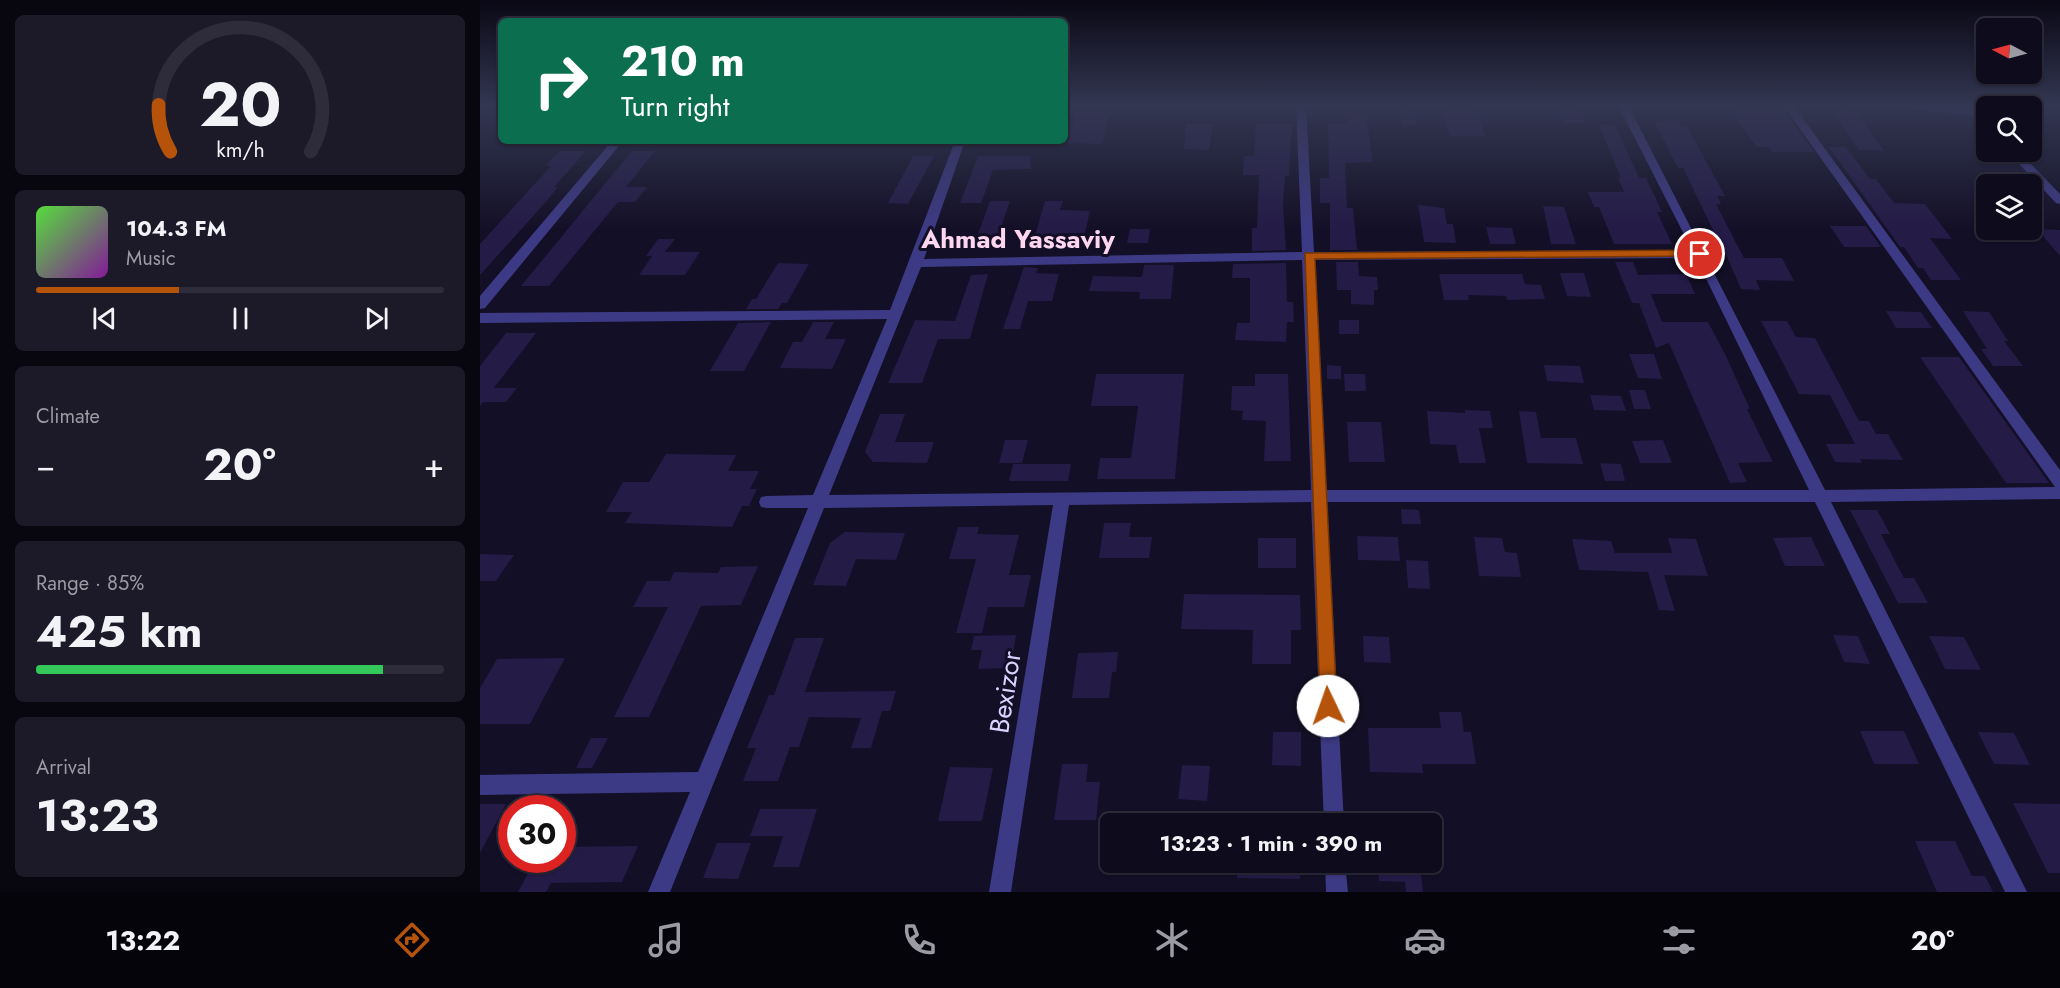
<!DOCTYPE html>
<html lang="en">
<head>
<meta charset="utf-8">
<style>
	body { margin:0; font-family:Jost,sans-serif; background:#1c1929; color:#f1f3f6; height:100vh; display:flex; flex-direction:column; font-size:22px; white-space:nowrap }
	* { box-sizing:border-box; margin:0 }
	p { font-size:20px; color:#9b9ba3 }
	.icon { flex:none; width:33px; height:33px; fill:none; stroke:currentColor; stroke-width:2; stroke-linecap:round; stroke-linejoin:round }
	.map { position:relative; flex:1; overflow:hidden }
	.drawer { display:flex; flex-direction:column; gap:15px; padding:15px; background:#08060f; width:480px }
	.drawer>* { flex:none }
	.hud { position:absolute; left:18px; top:18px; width:570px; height:126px; border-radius:9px; box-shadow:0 2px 4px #0004,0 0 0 2px #2e2b3b; background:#0b6e4f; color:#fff; overflow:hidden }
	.needle { width:39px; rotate:276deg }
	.controls { position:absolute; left:1496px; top:18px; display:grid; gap:12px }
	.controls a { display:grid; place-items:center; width:66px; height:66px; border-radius:9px; background:#0e0b1c; box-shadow:0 2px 4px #0004,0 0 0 2px #2e2b3b; font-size:30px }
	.speed { position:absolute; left:18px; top:795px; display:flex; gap:12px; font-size:30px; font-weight:700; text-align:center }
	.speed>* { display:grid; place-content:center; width:78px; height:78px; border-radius:50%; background:#0e0b1c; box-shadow:0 2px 4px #0004,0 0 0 2px #2e2b3b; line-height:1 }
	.speed .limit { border:9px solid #d22; background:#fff; color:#111 }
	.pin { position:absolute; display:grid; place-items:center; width:51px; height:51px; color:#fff; margin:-26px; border:3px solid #fff; border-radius:50%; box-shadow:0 2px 6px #0007 }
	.me { position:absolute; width:66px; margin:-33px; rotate:357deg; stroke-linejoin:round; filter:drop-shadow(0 0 4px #0008) }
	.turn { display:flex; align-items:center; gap:21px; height:126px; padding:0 24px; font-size:27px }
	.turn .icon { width:78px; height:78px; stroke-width:2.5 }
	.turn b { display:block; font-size:42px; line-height:51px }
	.big { font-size:45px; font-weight:700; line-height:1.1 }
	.drawer .tile { flex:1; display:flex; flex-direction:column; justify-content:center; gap:9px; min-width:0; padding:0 21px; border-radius:9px; background:#1c1929 }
	.drawer .dial { align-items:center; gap:0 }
	.dial svg { height:156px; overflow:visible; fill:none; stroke:#2e2b3b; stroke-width:7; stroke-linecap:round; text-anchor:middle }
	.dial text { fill:#f1f3f6; stroke:none }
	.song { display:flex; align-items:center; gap:18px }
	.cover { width:72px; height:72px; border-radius:9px; background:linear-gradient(135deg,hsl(110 70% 55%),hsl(290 70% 35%)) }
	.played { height:6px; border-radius:3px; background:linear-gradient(90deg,#b45309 35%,#2e2b3b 35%) }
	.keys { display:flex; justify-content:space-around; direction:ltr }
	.heat { display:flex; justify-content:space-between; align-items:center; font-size:33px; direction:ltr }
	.charge { height:9px; border-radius:4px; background:linear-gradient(90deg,#34c759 85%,#2e2b3b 0) }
	.trip { position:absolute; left:620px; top:813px; width:342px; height:60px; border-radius:9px; background:#0e0b1c; box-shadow:0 2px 4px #0004,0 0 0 2px #2e2b3b; font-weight:700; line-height:60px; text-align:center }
	.dock { display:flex; height:96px; justify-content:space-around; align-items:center; background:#06040b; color:#9b9ba3 }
	.dock .icon { width:42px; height:42px }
	.dock .selected { color:#b45309 }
	.dock b { font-size:27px; color:#f1f3f6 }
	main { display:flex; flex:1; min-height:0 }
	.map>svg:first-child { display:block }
	.building { fill:#241b47 }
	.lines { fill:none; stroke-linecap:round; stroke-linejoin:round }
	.street { fill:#3d3a85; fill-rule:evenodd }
	.route { fill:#b45309; stroke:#753606; stroke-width:1.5 }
	.labels { text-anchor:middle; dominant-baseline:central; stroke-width:6; stroke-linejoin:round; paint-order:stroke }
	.quarter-label { font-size:26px; font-weight:bold; fill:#ffd6f0; stroke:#130f26 }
	.near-street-label { font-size:27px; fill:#d9d4ff; stroke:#130f26 }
</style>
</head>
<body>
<main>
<section class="drawer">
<div class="tile dial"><svg viewBox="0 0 100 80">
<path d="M14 69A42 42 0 1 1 86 69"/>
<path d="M14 69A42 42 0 0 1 8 45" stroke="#b45309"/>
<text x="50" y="56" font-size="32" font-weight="700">20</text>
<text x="50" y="72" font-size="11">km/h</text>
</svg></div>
<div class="tile">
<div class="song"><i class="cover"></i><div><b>104.3 FM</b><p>Music</p></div></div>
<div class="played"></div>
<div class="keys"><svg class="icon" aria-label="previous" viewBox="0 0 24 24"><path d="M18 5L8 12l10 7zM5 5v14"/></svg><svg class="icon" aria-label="pause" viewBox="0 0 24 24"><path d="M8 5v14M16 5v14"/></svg><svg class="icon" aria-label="next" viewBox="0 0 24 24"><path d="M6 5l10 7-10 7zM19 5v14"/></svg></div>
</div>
<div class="tile"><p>Climate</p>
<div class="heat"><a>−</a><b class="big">20°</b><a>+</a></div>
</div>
<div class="tile"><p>Range · 85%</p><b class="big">425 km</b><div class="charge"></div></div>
<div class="tile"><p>Arrival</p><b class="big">13:23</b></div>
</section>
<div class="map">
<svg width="1580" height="892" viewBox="0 0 1580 892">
	<rect width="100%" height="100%" fill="#130f26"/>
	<path class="building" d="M1269,106H1301L1334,152H1292L1289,147H1277L1248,108H1270Z
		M1350,107L1373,108L1404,151L1379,150Z
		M920,108H934L937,125H922Z
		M963,109H997L1005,136H970Z
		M1078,109H1100L1105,123H1083Z
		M596,111H630L622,144L585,143Z
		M867,117H886L893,162L865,163L867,208H873L877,250H850V203H840V178H849L848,124H867Z
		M1174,121H1198L1200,125L1207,126L1245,196H1237L1241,204H1236L1264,258H1302L1314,281L1276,280L1280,290L1261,289L1243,248H1232L1223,230H1233L1203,168H1198Z
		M706,124H733L729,150L704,149Z
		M776,124H812L809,176H805L803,204L806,250L772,251V228H777L779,175H763L764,156H774Z
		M1119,125H1135L1159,178H1166L1182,212H1177L1192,244H1134L1119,207H1114L1108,192H1144L1138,178H1141Z
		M1349,147H1366L1390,179H1396L1414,203L1445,204L1472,239L1450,238L1481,280H1451L1443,268H1438L1424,247H1420Z
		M79,151H106L74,187H78L56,213L0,275V244L71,166H65Z
		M152,151H175L146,187H167L155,202H138L69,286H41Z
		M433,156H454L428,204L408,203Z
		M498,156H550L551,169L513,170L501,203H480Z
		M510,201H530L521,228H526L520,244L495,242Z
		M565,201H583L580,210L610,211L605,233H580L577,242H553Z
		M938,205L964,208L967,224H973L976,243L944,242Z
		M1063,206L1084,207L1096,244H1071Z
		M1350,226H1386L1401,247H1364Z
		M1006,227L1032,228L1036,244H1010Z
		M650,229H670L668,243H647Z
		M1557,229L1580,230V256Z
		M178,239H195L185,252H220L205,275H159L172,256H166Z
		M856,262H878L879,276L897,277L898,290H894V305L871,304V290H857Z
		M1135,262H1153L1158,275L1206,274L1215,294H1171L1182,322H1228L1245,354L1270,409H1267L1293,462L1258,463L1267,482L1250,483L1189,343L1176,348L1159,303H1152Z
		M298,263L329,264L307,303H302L298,309H266L272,299H276Z
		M806,263L807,302H813L814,322H807L806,342L755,340L757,323H770V278H752L753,264Z
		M664,265H694L691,299H659L660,292L609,291L613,276L662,277Z
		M544,267L558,268L556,273L579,274L572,301H548L540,329H523Z
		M1080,273H1104L1111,297L1087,296Z
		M508,274L490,339H458L442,383H408L435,320L475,321L491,275Z
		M959,274H1042L1045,284L1061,285L1065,299L1027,300L1026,296L988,295L989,300H964Z
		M1406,311L1441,312L1452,328H1416Z
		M1483,311L1509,312L1528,341H1524L1543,366H1513L1501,349H1507Z
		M859,320H879V334H859Z
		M1281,321H1307L1316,337L1335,338L1379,421H1389L1396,434H1408L1423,460L1380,459L1382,463L1355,462L1346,444H1375L1350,395L1319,394Z
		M291,322L264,371H230L258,323Z
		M333,322H354L345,339H366L352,369L300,368L313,342H322Z
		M26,333H56L14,388H37L26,402H3L0,406V366Z
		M1149,354H1174L1182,379L1158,378Z
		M1440,357H1479L1569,483H1526Z
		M847,365L861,366V379H847Z
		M1064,365L1100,366L1104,383L1067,381Z
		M616,374H704L695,479H617L620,458H651L658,406H611Z
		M775,374H808L811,461H784L786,421L762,420L763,411L751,410L752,386H775Z
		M864,374H885L886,391H865Z
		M1149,390H1165L1171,409H1154Z
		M1110,395L1141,396L1146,411L1114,410Z
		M985,410L1010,411L1013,428H999L1006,463H979L976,445L950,444L947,411L985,413Z
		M1039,411L1056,412L1061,438H1096L1103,464L1047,463Z
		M400,414H425L415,442H454L447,463L393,462L385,452Z
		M867,422H901L905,462H869Z
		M525,440H548L542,463H519Z
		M1183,440L1192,463H1160L1152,441Z
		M186,454L256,455L248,471H279L270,489H277L269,506H262L252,527L145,523L152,512H126L143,482H169Z
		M1120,463L1141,464L1145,481H1125Z
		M533,464H591L588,481H529Z
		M921,509L939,510L941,524H922Z
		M1370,510H1397L1410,534H1401L1424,578H1434L1448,603H1418Z
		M624,523H651L649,537H672L669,558H619Z
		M478,527H499L497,534L539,535L529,575H551L544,607H508L502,633H476L496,559H469Z
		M365,532L425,533L416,560L376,559L366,586L333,585L350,543Z
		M877,536L918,537L920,561L878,560Z
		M994,537L1022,538L1025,552L1037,553L1041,577L999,576Z
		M1331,537L1345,566H1305L1293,538Z
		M778,538H816V568H778Z
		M1188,538L1216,539L1228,576L1184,575L1195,611L1179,610L1168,572L1099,570L1092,539L1131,541L1135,553H1192Z
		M0,554L34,555L16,581H0Z
		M926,560L948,561L950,589L928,588Z
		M278,566L261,605L221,606L169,717H134L188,607H153L167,581H190L194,572L238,573L241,567Z
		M704,594L820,595L821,630H811V664H772L773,630L701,629Z
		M536,635L531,668L498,669L502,650H491L494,636Z
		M1353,635L1378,636L1390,664L1364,662Z
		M883,636L909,637L911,663L884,662Z
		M1449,636L1484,637L1501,670L1465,669Z
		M315,638H344L325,692L416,691L410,711H402L391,748H371L381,718L329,717L319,747H310L298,781H263L276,748H267L289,695H294Z
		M638,652L636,672H632L629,698H592L598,653Z
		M85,658L50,724H0V688L17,659Z
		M959,712H981L984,732H991L996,764H942L943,773L890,772L888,728H961Z
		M1380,731H1424L1439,764H1394Z
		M793,732H821V766L792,765Z
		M1498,732L1534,733L1550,765L1514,764Z
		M111,738H128L112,768H96Z
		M582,764H608L606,782H620L616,820H574Z
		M702,765L730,766L727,801L698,799Z
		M470,767L513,768L502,821H458Z
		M1533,803L1580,804V873H1568Z
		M0,804H26L0,853Z
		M280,809H337L319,867H293L303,836H270Z
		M1435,841H1475L1492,876H1505L1513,892H1457Z
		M237,843H271L258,879L223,878Z
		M158,846L142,882L71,883L66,892H38L55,860H82V847Z
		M757,862H820V879L757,878Z
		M898,862H940L943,892H926L925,882L899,881Z"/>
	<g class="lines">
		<path class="street" d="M816,105H826L834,252L1212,250L1138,105H1148L1345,490L1575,487L1303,105H1313L1580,470V499L1351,502L1547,892H1525L1335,502H847L864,824H844L831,502L589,505L531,892H509L573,505L344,508L190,892H168L210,792L0,795V775L218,772L328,508H287L281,507L279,502L281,497L287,496L333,495L407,319L0,323V313L410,310L475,141H485L444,259L822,252ZM1216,258L1329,490H846L834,260ZM822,260L831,490L349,495L441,267Z
			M1418,105H1454L1497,110L1502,113L1497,116L1423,108Z
			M132,141H143L5,308L0,309V296Z
			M1528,152H1539L1580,194V204L1576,203Z
			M845,862H865L868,892H846Z"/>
	</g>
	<linearGradient id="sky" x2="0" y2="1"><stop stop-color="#0a0815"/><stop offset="0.46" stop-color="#333752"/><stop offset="1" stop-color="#333752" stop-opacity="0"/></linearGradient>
	<rect width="1580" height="230" fill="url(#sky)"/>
	<path class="route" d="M1220,250L1226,254L1224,256L835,259L857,706L854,712L848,715L842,712L840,706L825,253Z"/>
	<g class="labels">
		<g class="quarter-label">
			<text x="538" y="239">Ahmad Yassaviy</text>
		</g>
		<g class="near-street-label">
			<text transform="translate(525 692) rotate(-81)">Bexizor</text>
		</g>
	</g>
</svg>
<div class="controls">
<a><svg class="needle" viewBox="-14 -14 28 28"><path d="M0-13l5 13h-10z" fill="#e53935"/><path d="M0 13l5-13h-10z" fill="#9b9ba3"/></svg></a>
<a><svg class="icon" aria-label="search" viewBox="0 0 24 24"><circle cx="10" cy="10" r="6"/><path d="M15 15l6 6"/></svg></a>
<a><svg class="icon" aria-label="layers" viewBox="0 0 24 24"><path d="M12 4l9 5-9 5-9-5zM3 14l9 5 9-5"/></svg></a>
</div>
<div class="speed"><div class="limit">30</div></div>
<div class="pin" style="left:1220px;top:254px;background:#d93025"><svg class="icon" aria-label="arrive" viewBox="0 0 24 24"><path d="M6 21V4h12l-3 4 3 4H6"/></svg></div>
<svg class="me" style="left:848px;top:706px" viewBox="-20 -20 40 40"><circle r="19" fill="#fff"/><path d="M0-13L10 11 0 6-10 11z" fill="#b45309"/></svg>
<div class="trip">13:23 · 1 min · 390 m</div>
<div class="hud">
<div class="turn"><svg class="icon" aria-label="right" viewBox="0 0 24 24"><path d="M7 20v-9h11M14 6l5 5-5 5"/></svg><div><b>210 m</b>Turn right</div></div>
</div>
</div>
</main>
<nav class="dock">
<b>13:22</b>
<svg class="icon selected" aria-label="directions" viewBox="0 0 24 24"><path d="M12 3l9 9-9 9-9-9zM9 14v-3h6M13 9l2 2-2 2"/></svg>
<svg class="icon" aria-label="music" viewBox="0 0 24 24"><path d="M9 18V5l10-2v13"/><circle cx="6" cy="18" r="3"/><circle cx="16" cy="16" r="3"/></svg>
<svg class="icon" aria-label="phone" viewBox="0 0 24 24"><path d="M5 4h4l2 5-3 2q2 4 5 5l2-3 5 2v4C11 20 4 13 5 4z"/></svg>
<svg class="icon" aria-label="climate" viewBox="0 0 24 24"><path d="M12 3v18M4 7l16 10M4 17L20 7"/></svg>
<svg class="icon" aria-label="car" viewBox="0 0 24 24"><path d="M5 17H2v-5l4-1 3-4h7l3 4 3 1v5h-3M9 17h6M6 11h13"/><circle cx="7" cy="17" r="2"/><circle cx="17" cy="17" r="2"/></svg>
<svg class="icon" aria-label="filters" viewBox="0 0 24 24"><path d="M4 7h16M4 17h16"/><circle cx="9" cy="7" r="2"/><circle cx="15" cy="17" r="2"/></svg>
<b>20°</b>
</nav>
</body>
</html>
